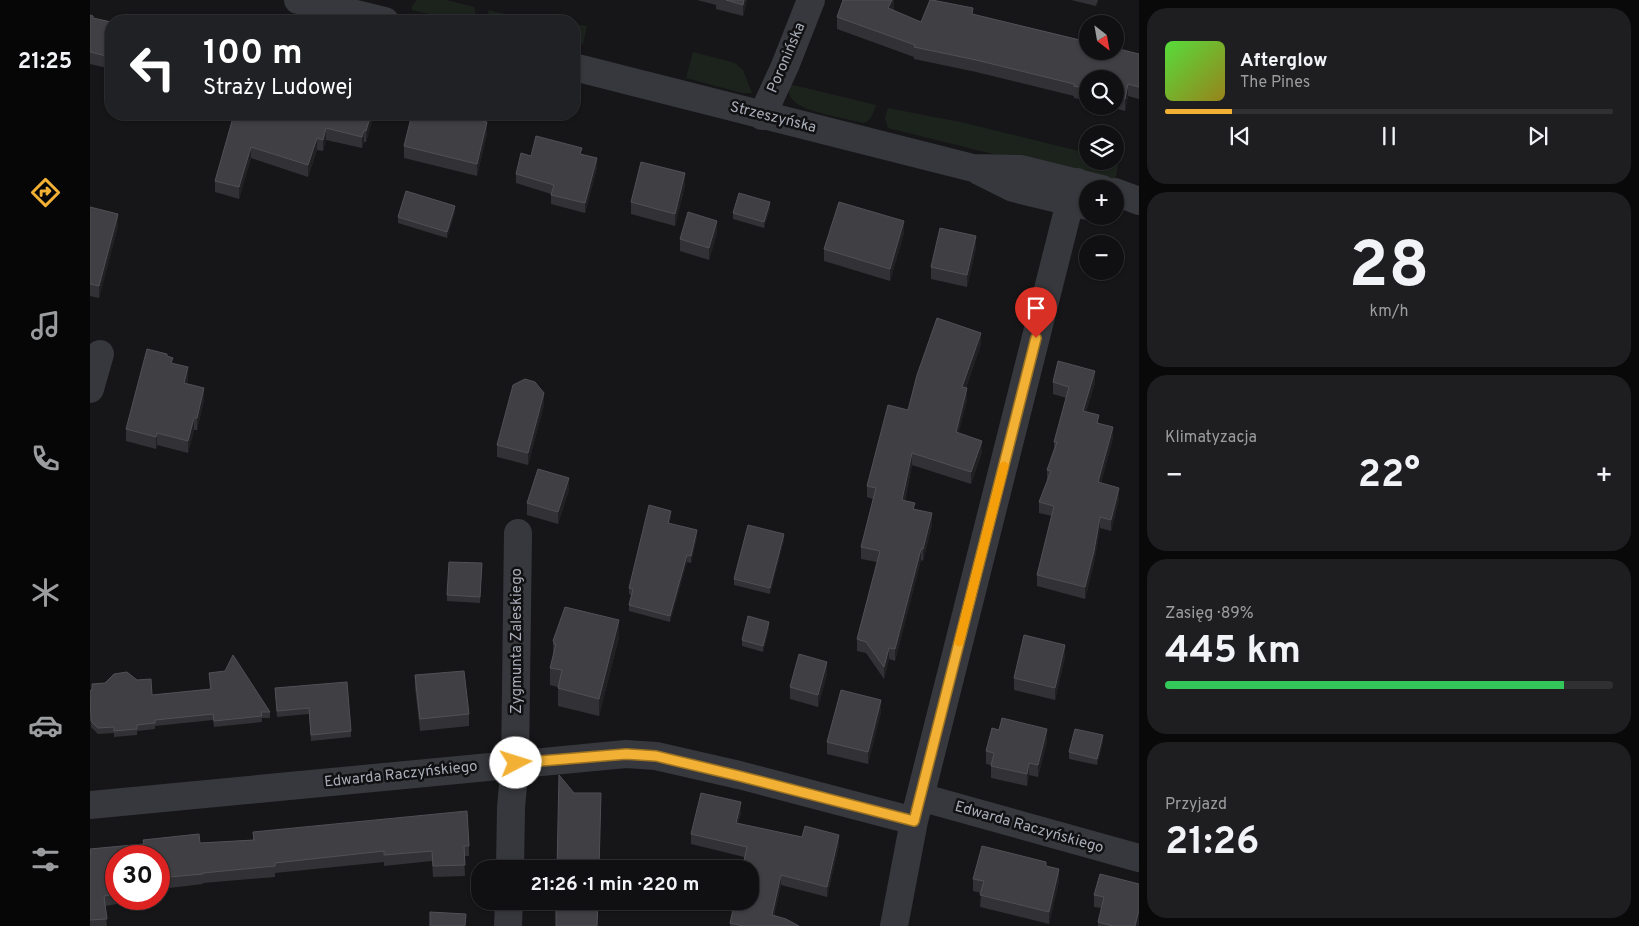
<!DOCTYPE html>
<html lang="pl">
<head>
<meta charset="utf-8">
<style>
	body { margin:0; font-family:Overpass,sans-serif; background:#1e1e20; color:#f1f3f6; height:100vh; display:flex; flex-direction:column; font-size:19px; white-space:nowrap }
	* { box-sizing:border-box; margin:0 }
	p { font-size:16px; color:#9c9d9f }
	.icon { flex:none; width:28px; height:28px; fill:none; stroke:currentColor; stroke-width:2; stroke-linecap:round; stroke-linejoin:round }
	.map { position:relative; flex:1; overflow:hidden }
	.details { display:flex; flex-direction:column; gap:8px; padding:8px; background:#09090a; width:500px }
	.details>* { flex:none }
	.banner { position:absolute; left:15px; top:15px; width:475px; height:105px; border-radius:20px; box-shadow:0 1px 4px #0004,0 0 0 1px #303032; background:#202124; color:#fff; overflow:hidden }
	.needle { width:32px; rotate:149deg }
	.tools { position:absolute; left:989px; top:15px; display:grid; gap:10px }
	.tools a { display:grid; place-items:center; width:45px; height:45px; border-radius:50%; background:#101012; box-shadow:0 1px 4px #0004,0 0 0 1px #303032; font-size:25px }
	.speed { position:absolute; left:15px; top:845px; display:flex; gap:10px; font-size:25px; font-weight:700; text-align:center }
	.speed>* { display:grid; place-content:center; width:65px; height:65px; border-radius:50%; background:#101012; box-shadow:0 1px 4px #0004,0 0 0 1px #303032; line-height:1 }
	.speed .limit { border:8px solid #d22; background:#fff; color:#111 }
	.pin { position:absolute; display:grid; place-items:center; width:42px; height:42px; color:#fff; margin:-51px -21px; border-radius:50% 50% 50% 0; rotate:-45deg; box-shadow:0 0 5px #0007 }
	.pin .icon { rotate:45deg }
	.me { position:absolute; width:55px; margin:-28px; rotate:85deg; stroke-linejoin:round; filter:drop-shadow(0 0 4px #0008) }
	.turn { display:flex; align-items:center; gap:18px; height:105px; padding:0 15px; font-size:22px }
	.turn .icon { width:65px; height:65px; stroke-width:2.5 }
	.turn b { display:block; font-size:35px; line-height:42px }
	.big { font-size:38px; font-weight:700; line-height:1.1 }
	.details .tile { flex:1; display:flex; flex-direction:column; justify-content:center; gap:8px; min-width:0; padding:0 18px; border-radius:20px; background:#1e1e20 }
	.details .dial { align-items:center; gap:0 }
	.dial b { font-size:65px; line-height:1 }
	.song { display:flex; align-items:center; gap:15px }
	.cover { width:60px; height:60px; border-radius:8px; background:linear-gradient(135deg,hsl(110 70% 55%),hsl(50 70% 35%)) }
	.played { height:5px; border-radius:2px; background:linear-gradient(90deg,#f2b134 15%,#303032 15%) }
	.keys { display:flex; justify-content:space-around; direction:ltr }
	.heat { display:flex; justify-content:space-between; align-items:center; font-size:28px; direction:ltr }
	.charge { height:8px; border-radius:4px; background:linear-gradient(90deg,#34c759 89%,#303032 0) }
	.trip { position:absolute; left:381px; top:860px; width:288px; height:50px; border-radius:20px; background:#101012; box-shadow:0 1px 4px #0004,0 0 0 1px #303032; font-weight:700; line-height:50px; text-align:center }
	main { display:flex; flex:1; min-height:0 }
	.tab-bar { display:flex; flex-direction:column; width:90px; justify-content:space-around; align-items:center; background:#060607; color:#9c9d9f }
	.tab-bar .icon { width:35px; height:35px }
	.tab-bar .selected { color:#f2b134 }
	.tab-bar b { font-size:22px; color:#f1f3f6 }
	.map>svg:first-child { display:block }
	.green { fill:#1c231d }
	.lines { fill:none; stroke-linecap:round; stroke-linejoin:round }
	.minor { stroke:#37383d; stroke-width:28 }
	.wall { fill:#323236 }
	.shaded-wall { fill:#212124 }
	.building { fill:#3f3f44; stroke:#4f5156 }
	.route-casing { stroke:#9d7322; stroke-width:12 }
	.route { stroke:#f2b134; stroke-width:9 }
	.slow { stroke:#f59e0b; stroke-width:9 }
	.labels { text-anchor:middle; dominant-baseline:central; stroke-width:5; stroke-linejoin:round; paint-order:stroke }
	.street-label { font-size:15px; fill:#a8adb8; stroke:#111113 }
</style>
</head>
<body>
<main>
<nav class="tab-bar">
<b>21:25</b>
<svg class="icon selected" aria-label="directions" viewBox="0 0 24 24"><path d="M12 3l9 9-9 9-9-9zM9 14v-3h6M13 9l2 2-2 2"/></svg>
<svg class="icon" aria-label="music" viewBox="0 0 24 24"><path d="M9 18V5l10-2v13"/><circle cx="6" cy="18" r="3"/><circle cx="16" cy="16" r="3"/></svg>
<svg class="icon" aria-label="phone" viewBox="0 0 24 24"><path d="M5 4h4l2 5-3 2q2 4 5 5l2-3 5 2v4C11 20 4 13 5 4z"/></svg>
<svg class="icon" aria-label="climate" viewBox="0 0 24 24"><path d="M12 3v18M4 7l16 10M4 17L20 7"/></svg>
<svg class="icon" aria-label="car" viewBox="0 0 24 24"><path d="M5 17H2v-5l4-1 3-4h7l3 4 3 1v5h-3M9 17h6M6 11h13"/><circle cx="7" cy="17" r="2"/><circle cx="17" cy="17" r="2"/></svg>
<svg class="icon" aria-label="filters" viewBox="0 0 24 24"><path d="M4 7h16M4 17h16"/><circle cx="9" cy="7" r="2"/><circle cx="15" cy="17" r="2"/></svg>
</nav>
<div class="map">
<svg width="1049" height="926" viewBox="0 0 1049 926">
	<rect width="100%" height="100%" fill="#161618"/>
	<path class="green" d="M327,0H356L384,7L387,21H368L322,10V6Z
		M398,10L424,16L461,21H400Z
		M484,24L497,26L493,44L484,49Z
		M603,52L645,63L653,70L662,93H652L596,78Z
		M699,84L786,105C783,114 782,119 774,123C759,119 715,112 705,102C699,97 698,91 699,84Z
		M798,108L875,123L997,153L998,161H1025L1026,160L1028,166L1024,184L798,128L795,118Z"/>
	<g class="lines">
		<path class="minor" d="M208,0L295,21
			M484,67L883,168L931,169L1012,189
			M672,116L695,66L721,0
			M889,171L923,188L997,206
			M1025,192L1049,201
			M0,389L10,354
			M830,797L1049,858
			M0,805L536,754L566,756L649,775L824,821
			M420,869L421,808L425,763L428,533
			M418,926L419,901
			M804,926L824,821L980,202L987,182"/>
	</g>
	<path class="wall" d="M607,0H657L653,16L626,9V5Z
		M804,0V6L803,10L831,22L883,14L1049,54V99L1038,96L1035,111L1017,106H1025V79H998V101L984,98V96L886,72L824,59V57L747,29V17Z
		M981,0H1008L1006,6Z
		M0,15L3,18L21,22V69L0,64Z
		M144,114H283V117L276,142H274L272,148L236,140L233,151L227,150L218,177L161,158L149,199L125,192V181Z
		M397,134L387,176L314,158V146Z
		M492,154L507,168L495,213L461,204V194L426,183V174L441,156Z
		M595,185L585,226L541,214V202Z
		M0,207L28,226L9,298L0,296Z
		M680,208L674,228L643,219V213Z
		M365,212L357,238L308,223V217Z
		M627,233L619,260L590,251V239Z
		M814,233L800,281L734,261V249Z
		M886,248L877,287L841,279V267Z
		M891,344L876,388L877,400L868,433L892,452L881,484L822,465L815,500L842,525L833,561L831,560L805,661L799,659L794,679L776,653L767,651V639L787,562L771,559V547L783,499L777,497V486L818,410Z
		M77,356L83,364L98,379L97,384L114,400L107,430H104L98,453L67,445L66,449L36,441V429Z
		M963,382L1005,383L996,412L1009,423L1023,438L1011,483L1029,499L1021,531L1010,528L1004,563L995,599L947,586V575L962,516L949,513V502L957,481V470L964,448V442L976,398L963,394Z
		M454,405L438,465L407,457V445Z
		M479,490L468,524L437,515V503Z
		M581,517L579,523L607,536L601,563L597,562L580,622L539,611V605L542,595L539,594V588Z
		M694,540L680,594L644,585V579Z
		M392,563L390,603L357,601V595Z
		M679,628L673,652L652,646V640Z
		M529,637L509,716L468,706V687L460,685V668L463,658V641Z
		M975,657L965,700L924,690V678Z
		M119,673L180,712V718H172V722L124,727L123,720L65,726V729L47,731V735L24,737V733L8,734L1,727L0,691L2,690V684L62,695L120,689Z
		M737,674L728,707L700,699V687Z
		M325,675L379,714V726L330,731L325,687Z
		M185,688L261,731V737L221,741L219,714L187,717Z
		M791,712L778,764L737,754V742Z
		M957,741L948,777L939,775L937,786L901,778V765L896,764V751Z
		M1013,741L1007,765L979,759V752Z
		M651,813L648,823L749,845L737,897L691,885L684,916L709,926H640V923L660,869H653L654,857L601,844V834Z
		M163,832L379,846V856H374L375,876L343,877L342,861L294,866V862L185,873V877L113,883V884L79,888V884L69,885V856H26V899H27V904L15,906L17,926H0V849L53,844V840L110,843L163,840Z
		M956,866L969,881L959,924L890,907L891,893L883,891V879Z
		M1010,874L1049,922L1048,926H1008V922L1012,908L1004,907V895Z"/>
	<path class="shaded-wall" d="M654,0H657L653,16V5Z
		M802,0H804V6L798,20V8Z
		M1038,84V96L1035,111V99Z
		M281,114H283V117L276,142V131Z
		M397,122V134L387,176V164Z
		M236,128V140L233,151V140Z
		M274,130V142L272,148V137Z
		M227,138V150L218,177V165Z
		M161,147V158L149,199V187Z
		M507,158V168L495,213V203Z
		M595,173V185L585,226V214Z
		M680,202V208L674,228V222Z
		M365,206V212L357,238V232Z
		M28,214V226L9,298V286Z
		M627,221V233L619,260V248Z
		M814,221V233L800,281V269Z
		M886,236V248L877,287V275Z
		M891,333V344L872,399V387Z
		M98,367V379L94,395V383Z
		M1005,371V383L993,423V411Z
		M114,388V400L107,430V418Z
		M877,388V400L866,444V432Z
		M454,393V405L438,465V453Z
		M104,418V430L98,453V441Z
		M1023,427V438L1008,494V482Z
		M67,433V445L66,449V437Z
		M892,441V452L881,484V472Z
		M822,453V465L812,511V500Z
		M479,478V490L468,524V512Z
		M1029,488V499L1021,531V520Z
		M581,511V517L578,529V523Z
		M842,513V525L833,561V549Z
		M1010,517V528L1004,563L995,599V587Z
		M607,530V536L601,563V556Z
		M694,534V540L680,594V588Z
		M831,549V560L805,661V649Z
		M597,555V562L580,622V616Z
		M529,620V637L509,716V699Z
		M679,622V628L673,652V646Z
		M975,645V657L965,700V688Z
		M799,648V659L794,679V667Z
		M737,662V674L728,707V695Z
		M791,700V712L778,764V752Z
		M957,729V741L948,777V765Z
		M1013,735V741L1007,765V759Z
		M939,763V775L937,786V774Z
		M651,802V813L646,833V823Z
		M749,835V845L737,897V887Z
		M969,869V881L959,924V912Z
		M691,875V885L682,925V915Z
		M1049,910V922L1048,926H1045Z"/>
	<path class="building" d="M636,0H654L653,5Z
		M753,0H802L798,8L831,22L840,0H842L883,8L882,14L998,42V51H1025V48L1049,54V87L1038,84L1035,99L1025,96V79H998V89L984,86V84L886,60L824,47L825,45L747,17Z
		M0,15L3,16V18L21,22V57L0,52Z
		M144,114H281L276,131L274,130L272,137L236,128L233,140L227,138L218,165L161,147L149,187L125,181Z
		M322,114H362L397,122L387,164L314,146Z
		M446,136L492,148L490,154L507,158L495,203L461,195L464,185L426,174L431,153L441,156Z
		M551,162L595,173L585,214L541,202Z
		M316,191L365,206L357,232L308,217Z
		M649,193L680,202L674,222L643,213Z
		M749,202L814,221L800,269L734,249Z
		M0,207L28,214L9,286L0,284Z
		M598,212L627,221L619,248L590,239Z
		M850,228L886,236L877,275L841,267Z
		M847,318L891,333L872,387L877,388L866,432L892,441L881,472L822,453L812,500L825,503L823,509L842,513L833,549H831L805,649L799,648L794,667L776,642L767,639L790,551L771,547L786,488L777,486L798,405L818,410L827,375Z
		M57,349L77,354V356L83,358L81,363L98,367L94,383L114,388L107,418H104L98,441L67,433L66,437L36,429Z
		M968,361L1005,371L993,411L1009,415L1007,423L1023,427L1008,482L1029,488L1021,520L1010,517L1004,551L995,587L947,575L964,506L949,502L961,471L957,470L967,442H964L979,387L963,382Z
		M435,379L445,382L454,393L438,453L407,445L423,385Z
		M448,469L479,478L468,512L437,503Z
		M559,505L581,511L578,523L607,530L601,556L597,555L580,616L539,605L543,589L539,588Z
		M658,525L694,534L680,588L644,579Z
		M359,562L392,563L390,597L357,595Z
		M475,607L529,620L509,699L468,688L472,670L460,668L466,644H464V642L463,641Z
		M658,616L679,622L673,646L652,640Z
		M934,635L975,645L965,688L924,678Z
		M709,654L737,662L728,695L700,687Z
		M143,655L180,712H171L172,716L124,721L123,714L65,720V723L47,725V729L24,731V727L8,728L1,721L0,691L2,689V684L15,683L24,674L37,672L47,680L61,679L62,695L121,689L119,673L135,671Z
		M374,671L379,714L330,719L325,675Z
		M257,682L261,731L221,735L219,708L187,711L185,688Z
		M751,690L791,700L778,752L737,742Z
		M912,718L957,729L948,765L939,763L937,774L901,766L904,753L896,751L902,728L909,730Z
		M985,729L1013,735L1007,759L979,752Z
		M469,775L484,793H511L509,869H467Z
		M611,793L651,802L646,823L712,837L715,826L749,835L737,887L691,875L682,915L696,919L709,926H653L640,923L645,901H660V869H653L654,865H653L657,847L601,834Z
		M377,811L379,846H374L375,865L343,866L342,851L294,855V851L185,863V866L113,873V874L79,877V873L69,875V856H26V894L14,896L17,919L0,920V854H1L0,849L54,844L53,840L109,834L110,843L164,840L163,832Z
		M892,846L956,862V866L969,869L959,912L890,895L894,881L883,879Z
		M1010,874L1049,884V910L1045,926H1023L1008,922L1014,897L1004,895Z
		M466,901H508L507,926H466Z
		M340,912L376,914L375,926H340Z"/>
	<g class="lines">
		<g class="route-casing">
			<path id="route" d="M426,763L536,754L566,756L649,776L824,821L946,338"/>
		</g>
		<use href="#route" class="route"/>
		<path class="slow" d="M869,642L914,466"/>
	</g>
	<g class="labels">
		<g class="street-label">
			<text transform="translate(697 58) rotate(-67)">Poronińska</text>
			<text transform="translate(683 118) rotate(14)">Strzeszyńska</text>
			<text transform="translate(427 641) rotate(-90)">Zygmunta Zaleskiego</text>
			<text transform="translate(311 775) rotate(-6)">Edwarda Raczyńskiego</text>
			<text transform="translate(939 828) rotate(16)">Edwarda Raczyńskiego</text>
		</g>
	</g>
</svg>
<div class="tools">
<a><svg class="needle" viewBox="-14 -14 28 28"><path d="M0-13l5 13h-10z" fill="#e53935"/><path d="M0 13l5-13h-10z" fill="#9c9d9f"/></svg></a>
<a><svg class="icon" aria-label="search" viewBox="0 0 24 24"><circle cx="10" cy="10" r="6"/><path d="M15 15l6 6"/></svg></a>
<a><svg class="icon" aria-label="layers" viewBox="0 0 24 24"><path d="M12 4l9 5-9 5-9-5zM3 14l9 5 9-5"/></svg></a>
<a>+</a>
<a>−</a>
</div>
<div class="speed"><div class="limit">30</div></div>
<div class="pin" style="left:946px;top:338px;background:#d93025"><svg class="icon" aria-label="arrive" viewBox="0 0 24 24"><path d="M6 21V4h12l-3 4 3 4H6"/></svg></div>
<svg class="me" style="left:426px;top:763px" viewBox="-20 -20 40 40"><circle r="19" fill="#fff"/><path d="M0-13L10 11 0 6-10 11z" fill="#f2b134"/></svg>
<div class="trip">21:26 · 1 min · 220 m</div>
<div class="banner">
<div class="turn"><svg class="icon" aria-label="left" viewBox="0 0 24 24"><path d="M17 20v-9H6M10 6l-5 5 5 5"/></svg><div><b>100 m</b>Straży Ludowej</div></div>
</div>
</div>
<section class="details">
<div class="tile">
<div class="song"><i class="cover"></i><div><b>Afterglow</b><p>The Pines</p></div></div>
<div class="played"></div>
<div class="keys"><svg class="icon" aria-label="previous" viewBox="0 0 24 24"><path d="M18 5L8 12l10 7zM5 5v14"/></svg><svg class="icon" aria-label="pause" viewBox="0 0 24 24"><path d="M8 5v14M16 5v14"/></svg><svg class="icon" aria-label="next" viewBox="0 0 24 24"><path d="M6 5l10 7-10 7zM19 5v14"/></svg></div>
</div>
<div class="tile dial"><b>28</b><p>km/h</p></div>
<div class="tile"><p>Klimatyzacja</p>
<div class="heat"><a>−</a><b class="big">22°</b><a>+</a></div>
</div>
<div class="tile"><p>Zasięg · 89%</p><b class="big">445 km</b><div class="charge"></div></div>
<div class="tile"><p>Przyjazd</p><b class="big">21:26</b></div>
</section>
</main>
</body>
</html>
